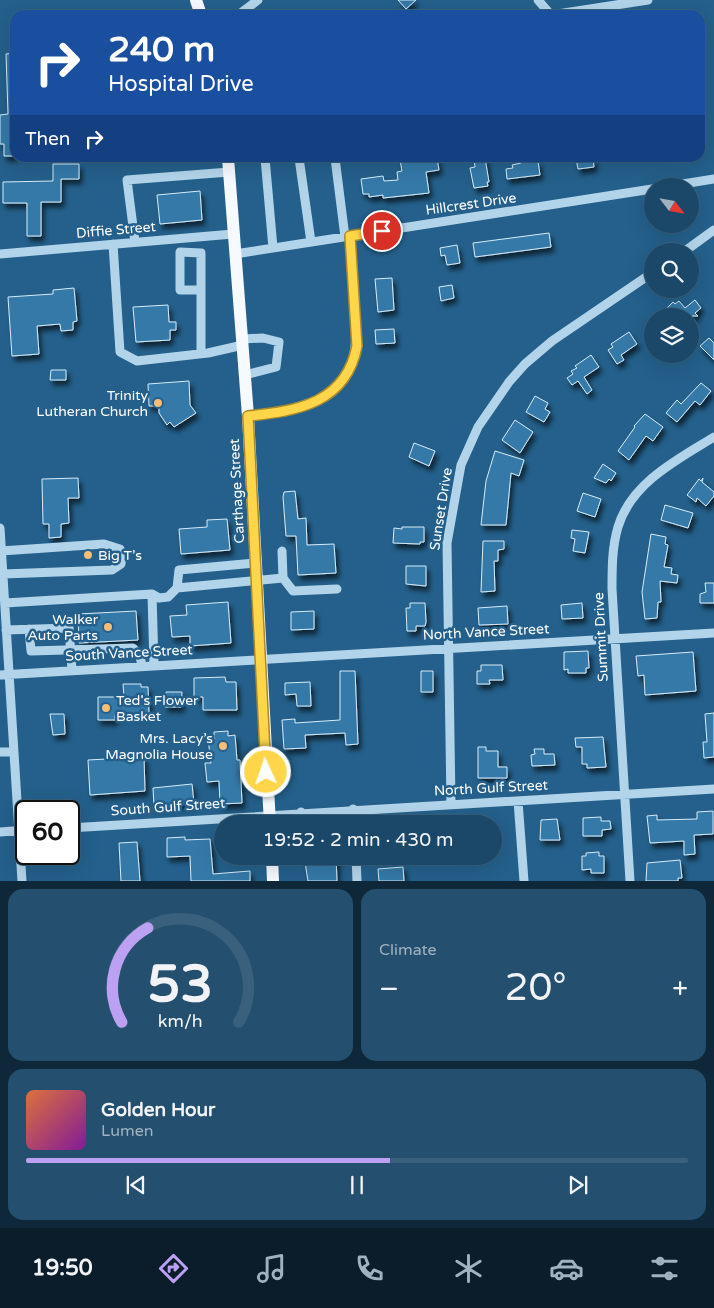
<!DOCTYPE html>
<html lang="en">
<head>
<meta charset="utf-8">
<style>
	body { margin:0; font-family:"Varela Round",sans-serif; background:#244f6e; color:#f1f3f6; height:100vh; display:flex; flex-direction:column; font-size:19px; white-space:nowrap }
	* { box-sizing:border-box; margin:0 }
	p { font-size:16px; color:#a0b2c0 }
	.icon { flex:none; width:28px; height:28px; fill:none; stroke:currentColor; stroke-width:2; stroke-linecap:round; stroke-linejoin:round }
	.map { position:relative; height:881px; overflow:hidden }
	.details { display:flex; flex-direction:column; gap:8px; padding:8px; background:#0f2839; flex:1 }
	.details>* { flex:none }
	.banner { position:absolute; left:10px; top:10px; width:695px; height:152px; border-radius:15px; box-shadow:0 5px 20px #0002,0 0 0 1px #39607c; background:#1a4fa0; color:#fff; overflow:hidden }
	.needle { width:32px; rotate:121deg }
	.fabs { position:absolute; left:644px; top:178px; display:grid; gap:10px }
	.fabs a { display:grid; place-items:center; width:55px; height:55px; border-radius:50%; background:#1b4868; box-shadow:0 5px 20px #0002,0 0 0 1px #39607c; font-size:25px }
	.speed { position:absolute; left:15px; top:800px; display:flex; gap:10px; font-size:25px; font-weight:700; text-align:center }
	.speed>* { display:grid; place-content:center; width:65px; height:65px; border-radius:50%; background:#1b4868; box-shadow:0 5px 20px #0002,0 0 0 1px #39607c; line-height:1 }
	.speed .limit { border:2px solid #111; border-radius:8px; background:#fff; color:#111 }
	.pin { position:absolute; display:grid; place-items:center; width:42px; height:42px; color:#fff; margin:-21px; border:2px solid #fff; border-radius:50%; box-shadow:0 1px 5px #0007 }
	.me { position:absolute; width:55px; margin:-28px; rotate:357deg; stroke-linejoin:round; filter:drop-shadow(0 0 4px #0008) }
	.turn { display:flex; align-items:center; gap:18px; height:105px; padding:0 15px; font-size:22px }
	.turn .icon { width:65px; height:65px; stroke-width:2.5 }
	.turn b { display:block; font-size:35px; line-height:42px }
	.then { display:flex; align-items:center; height:48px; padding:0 15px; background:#0003; gap:10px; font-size:19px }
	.big { font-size:38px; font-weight:600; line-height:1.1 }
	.details .card { flex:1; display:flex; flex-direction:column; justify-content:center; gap:8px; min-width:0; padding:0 18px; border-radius:15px; background:#244f6e }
	.details .dial { align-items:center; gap:0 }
	.dial svg { height:130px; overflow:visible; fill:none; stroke:#39607c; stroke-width:7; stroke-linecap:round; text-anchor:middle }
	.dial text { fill:#f1f3f6; stroke:none }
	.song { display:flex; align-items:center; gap:15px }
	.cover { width:60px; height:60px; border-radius:8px; background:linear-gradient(135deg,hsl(20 70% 55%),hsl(290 70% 35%)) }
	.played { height:5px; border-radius:2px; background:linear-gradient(90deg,#bca0f2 55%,#39607c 55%) }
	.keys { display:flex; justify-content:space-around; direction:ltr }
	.heat { display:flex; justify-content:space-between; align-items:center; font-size:28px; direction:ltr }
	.details .tiles { flex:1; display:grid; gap:8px; grid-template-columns:1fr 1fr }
	.card:last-child { grid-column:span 2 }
	.trip { position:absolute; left:214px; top:815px; width:288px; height:50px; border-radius:25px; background:#1b4868; box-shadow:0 5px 20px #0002,0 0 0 1px #39607c; font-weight:600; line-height:50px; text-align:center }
	.tab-bar { display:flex; height:80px; justify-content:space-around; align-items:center; background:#0b1d2a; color:#a0b2c0 }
	.tab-bar .icon { width:35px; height:35px }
	.tab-bar .current { color:#bca0f2 }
	.tab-bar b { font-size:22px; color:#f1f3f6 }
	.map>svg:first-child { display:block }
	.building { fill:#3479a8; stroke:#d6ebf8; filter:url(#shadow) }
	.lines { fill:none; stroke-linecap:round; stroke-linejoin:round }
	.minor { stroke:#b2d4ea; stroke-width:9 }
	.major { stroke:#f6fafe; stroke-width:12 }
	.route-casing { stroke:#a68a30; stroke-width:12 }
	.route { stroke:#ffd54a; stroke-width:9 }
	.poi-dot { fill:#f5bd76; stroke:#24608b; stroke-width:2 }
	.labels { text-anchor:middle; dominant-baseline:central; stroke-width:5; stroke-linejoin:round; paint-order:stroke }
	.street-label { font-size:14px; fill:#fff; stroke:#24608b }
	.poi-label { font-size:14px; fill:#fff; stroke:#24608b; text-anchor:end }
</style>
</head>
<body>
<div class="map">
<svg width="714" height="881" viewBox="0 0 714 881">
	<defs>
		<filter id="shadow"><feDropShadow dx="3" dy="5" stdDeviation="2.5" flood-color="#0009"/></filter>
	</defs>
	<rect width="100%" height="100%" fill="#24608b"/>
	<path class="building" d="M398,0H416L406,9Z
		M15,53V156H4V144H0V115L8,114L6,54Z
		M417,158H437L439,170L426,172L429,193L383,198V195L369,197V194H363L361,179L383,176L384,181L398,180L397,172L402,171L400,160Z
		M485,158L489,182H487L488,186L474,188L470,168L475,167L474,159Z
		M520,158H528V162L538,161L540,175L507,179L506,169L513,168L512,165L521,163Z
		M576,158H593L594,167L578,169Z
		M53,164H79V179H61V202H41V236H27V203H3V182L53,181Z
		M200,191L202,220L160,224L157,195Z
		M549,233L551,247L475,257L473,243Z
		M457,245L460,263L447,265L445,255L441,256L440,248Z
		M392,278L394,310L378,312L375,279Z
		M452,285L454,298L441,301L439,287Z
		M74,288L77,321L73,322V330L61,331L60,324L37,326L39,354L12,356L8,297L53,294V290Z
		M695,300L701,308L695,313L698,316H664L670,311L667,308L673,302L675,304L679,301L685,308Z
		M168,305L169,322H176V330H170V340L136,342L133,307Z
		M394,329L395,343L376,344L375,330Z
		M629,332L637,344L621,355L624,360L617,364L608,350L613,347L611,344Z
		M709,338L714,343V360L700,346Z
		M591,355L599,367L584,377L592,390L587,394L578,381L572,385L567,378L573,374L571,371L577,368L575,366Z
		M51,370H66V380H50Z
		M189,381L190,405L196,413L174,427L170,422L167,425L159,413V406H149L148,384Z
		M701,383L711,391L700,405L695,401L677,422L666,413L677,400L681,404Z
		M535,396L548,403L545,409L550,412L544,422L526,412Z
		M645,414L663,427L653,441L646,436L629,460L618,451L635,427L634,426Z
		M515,420L533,432L520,453L502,440Z
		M414,443L435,451L429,466L409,457Z
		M495,451L524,460L519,476L511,473L506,525H481L486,481Z
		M603,464L616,473L611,481L609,479L606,483L594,478Z
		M78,478L79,498H68L69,523L61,524V537L49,538V524H43L42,479Z
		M703,478L702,482L714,492V496L706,506L697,498L696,502L687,495L699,479L701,481Z
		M295,491L298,519L306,518L307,545L334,544L336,573L298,575L296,536H286L283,497L284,492Z
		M583,493L601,499L595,517L577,511Z
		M665,505L693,513L688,528L661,520Z
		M227,519L230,550L181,554L179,529L207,527V520Z
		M402,527H424V542H420V544L393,543L394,528L402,529Z
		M572,530L589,532L585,553L573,551L575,539L571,538Z
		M651,534L666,537L665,544L668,545L664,567L672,568L671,574L678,575L677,583L660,581L661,602H658L657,618L645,619L642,592Z
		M483,541H504V549L498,550V561H494L495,591L481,592Z
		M406,566H426V586L406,584Z
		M705,583H714V603H700V594L706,592Z
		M228,602L231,643L190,646V636L172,637L170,616L187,615L186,605Z
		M410,603H425L426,622L425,626H416V631H407L406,608H410Z
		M582,603L583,618L562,619L561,605Z
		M507,606L508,624L479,625L478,608Z
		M136,611L138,640L79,643L78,614Z
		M314,611V629L291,630V612Z
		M588,651L589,668H586V673H568V669L564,670V652Z
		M693,652L696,691L645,695L644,675L638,676L636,656Z
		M481,665H502L503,680H489L490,684H477V671H481Z
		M340,671H355L358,744L346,745L345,733L305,735L306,748L284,749L282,720L295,719V723L340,720Z
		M421,671H433V692H421Z
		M225,677L226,682H236L237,710H203V697H194V678Z
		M310,682L311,706H297L296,694L285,695V683Z
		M123,684H141V687H148L149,714L115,715V720H98V697H124Z
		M166,692H182L181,707H165Z
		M714,713V757L704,758L703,742H707L705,714Z
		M50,714H64L65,734L53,735Z
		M228,731V736L235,735L237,760H240L242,803L220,804L219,781L207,782L205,763H211L208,739H214V732Z
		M603,737L606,767L587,768V764H582V747H576L575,738Z
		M478,747H486V751H498V767H507V778H478Z
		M534,749H544V754H554L555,765L532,766L531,755L535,754Z
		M144,757L145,791L90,795L88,760Z
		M192,784L194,803L154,806L153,788Z
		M713,811V834L694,835L695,854L684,855V841L650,843L647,816L657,815V820L697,819V812Z
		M601,817V821H610L611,829L602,830V836H583V818Z
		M557,819L560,840H540L541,820Z
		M185,837V840L210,839L213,874L250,871V881H191L190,856L167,857V838Z
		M137,842L140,881H121L119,843Z
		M599,852V856H604V873H591V869L582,870V856H586V853Z
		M304,856H336L337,881H308Z
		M680,860L682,878H678V881H646L647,863Z
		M403,867L404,881H379L378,869Z"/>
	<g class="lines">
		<path class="minor" d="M538,0L551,15L648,0
			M238,15L258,0
			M265,158L273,248
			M299,158L311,242
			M335,158L345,237
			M670,186L714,179
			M135,242L127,180L229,172
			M113,244L120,352L137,361L208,353L243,345
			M685,251L714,230
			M0,254L233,234
			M235,254L652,189
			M201,290H180V252L201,253V353
			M243,339L263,338L279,342L276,367L245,375
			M248,416C386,401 354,344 350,236
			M0,528L22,881
			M1,551L104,544L120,549L122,555L121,564L112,570L3,574
			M282,551L283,578
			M177,588L179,570L255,563
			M152,594L154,665
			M5,603L152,594L159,598L168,597L177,588L283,578L293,591L337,589
			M29,629L31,651L133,648L140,656L142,666
			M6,630L69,628L72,670
			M0,675L714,633
			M0,752H14
			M518,801L524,881
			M451,803L447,543L461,465L478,427L509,382L525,364L552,341L652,273
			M353,809L354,824
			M301,812L302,824
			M69,828L714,789
			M0,832L26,830
			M356,856L357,881
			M630,881L612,589C612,568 612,547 618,527C631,483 678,459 714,437"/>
		<path class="major" d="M196,0L201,15
			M228,158L248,416L270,824
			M272,856L273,881"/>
	</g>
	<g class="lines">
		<g class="route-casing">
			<path id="route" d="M266,772L248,416C298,411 346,403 357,346L350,236L382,231"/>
		</g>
		<use href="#route" class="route"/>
	</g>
	<g class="poi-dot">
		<circle cx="158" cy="403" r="5"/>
		<circle cx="88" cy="555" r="5"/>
		<circle cx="108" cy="627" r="5"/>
		<circle cx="106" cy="708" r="5"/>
		<circle cx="223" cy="746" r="5"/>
	</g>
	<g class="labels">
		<g class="street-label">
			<text transform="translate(471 204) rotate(-8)">Hillcrest Drive</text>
			<text transform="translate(116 230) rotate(-5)">Diffie Street</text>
			<text transform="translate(237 491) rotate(-93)">Carthage Street</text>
			<text transform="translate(441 509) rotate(-81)">Sunset Drive</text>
			<text transform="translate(486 632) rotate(-3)">North Vance Street</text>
			<text transform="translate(601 637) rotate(-93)">Summit Drive</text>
			<text transform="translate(129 653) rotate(-3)">South Vance Street</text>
			<text transform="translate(491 788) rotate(-3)">North Gulf Street</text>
			<text transform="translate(168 807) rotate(-4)">South Gulf Street</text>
		</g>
		<g class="poi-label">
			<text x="148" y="395">Trinity<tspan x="148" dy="16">Lutheran Church</tspan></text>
			<text x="98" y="555" text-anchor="start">Big T’s</text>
			<text x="98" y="619">Walker<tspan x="98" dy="16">Auto Parts</tspan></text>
			<text x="116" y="700" text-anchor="start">Ted's Flower<tspan x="116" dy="16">Basket</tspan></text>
			<text x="213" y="738">Mrs. Lacy’s<tspan x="213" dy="16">Magnolia House</tspan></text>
		</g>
	</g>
</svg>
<div class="fabs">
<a><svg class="needle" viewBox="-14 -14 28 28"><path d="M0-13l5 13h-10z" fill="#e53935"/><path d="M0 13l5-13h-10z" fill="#a0b2c0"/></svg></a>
<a><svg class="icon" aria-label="search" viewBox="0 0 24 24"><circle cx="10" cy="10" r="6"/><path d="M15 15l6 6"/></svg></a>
<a><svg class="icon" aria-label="layers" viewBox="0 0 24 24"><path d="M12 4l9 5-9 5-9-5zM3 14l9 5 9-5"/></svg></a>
</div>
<div class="speed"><div class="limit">60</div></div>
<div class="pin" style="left:382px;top:231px;background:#d93025"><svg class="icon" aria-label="arrive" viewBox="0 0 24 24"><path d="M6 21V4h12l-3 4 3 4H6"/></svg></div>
<svg class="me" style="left:266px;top:772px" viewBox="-20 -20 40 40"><circle r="17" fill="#ffd54a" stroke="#fff" stroke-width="3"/><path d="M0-11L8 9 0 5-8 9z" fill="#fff"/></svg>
<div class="trip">19:52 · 2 min · 430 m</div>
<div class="banner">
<div class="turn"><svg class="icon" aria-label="right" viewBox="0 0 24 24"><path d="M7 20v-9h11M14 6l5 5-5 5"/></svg><div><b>240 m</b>Hospital Drive</div></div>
<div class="then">Then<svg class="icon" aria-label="right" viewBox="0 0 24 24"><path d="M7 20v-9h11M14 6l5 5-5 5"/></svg></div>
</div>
</div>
<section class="details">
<div class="tiles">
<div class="card dial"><svg viewBox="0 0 100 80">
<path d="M14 69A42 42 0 1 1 86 69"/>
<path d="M14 69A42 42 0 0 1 30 11" stroke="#bca0f2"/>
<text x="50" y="56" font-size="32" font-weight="700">53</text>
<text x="50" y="72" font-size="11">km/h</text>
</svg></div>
<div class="card"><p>Climate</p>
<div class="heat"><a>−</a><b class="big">20°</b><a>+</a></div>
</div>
<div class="card">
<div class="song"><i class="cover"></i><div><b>Golden Hour</b><p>Lumen</p></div></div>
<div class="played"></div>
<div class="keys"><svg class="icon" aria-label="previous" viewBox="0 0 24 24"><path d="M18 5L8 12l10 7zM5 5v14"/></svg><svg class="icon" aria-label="pause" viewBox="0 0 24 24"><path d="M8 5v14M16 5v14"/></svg><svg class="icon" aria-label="next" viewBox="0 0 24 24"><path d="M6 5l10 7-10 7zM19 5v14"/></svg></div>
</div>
</div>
</section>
<nav class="tab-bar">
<b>19:50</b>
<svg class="icon current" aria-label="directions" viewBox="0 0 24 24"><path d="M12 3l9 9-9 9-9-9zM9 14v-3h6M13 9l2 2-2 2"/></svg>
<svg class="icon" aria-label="music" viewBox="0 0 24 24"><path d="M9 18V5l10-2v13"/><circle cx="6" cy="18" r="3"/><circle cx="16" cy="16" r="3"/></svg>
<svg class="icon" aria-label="phone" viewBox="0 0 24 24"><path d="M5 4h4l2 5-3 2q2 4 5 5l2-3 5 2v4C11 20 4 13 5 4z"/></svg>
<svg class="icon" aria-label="climate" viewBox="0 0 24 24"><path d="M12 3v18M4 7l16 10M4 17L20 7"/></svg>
<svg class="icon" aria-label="car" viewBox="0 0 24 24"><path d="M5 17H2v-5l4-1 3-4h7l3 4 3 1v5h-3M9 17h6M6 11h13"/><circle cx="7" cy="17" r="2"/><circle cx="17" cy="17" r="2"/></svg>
<svg class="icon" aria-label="filters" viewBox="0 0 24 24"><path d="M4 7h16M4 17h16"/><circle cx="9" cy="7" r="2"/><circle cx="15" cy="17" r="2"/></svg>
</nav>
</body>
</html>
